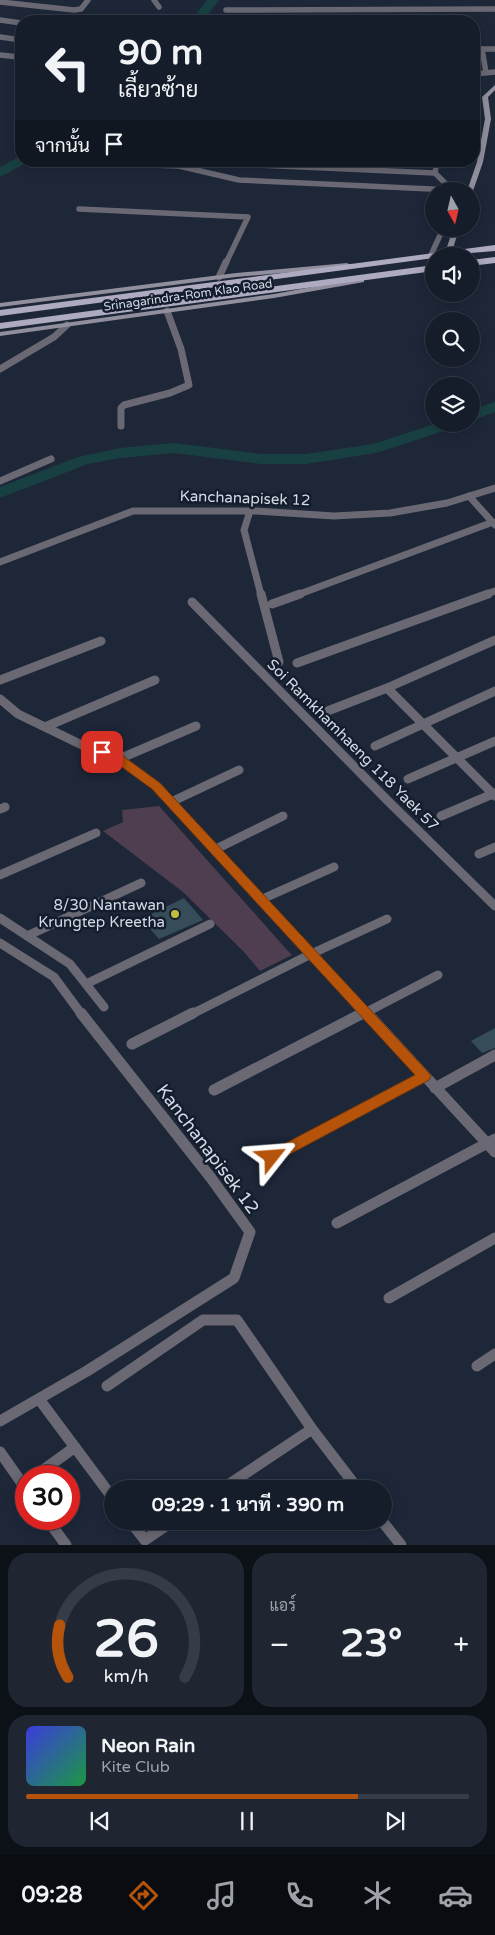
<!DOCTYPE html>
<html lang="th">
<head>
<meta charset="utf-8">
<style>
	body { margin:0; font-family:"Varela Round",Sarabun,sans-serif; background:#1f2632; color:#f1f3f6; height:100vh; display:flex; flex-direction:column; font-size:19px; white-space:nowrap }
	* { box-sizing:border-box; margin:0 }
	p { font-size:16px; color:#9ea2a8 }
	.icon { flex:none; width:28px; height:28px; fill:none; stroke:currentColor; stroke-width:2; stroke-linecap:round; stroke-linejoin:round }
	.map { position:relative; height:1545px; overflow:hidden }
	.panel { display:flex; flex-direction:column; gap:8px; padding:8px; background:#0c1017; flex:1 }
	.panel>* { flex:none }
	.banner { position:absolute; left:15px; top:15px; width:465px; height:152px; border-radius:20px; box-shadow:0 2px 12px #0003,0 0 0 1px #353b47; background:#161d2a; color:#f1f3f6; overflow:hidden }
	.needle { width:32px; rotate:172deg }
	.tools { position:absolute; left:425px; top:182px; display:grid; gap:10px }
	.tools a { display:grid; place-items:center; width:55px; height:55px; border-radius:50%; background:#161d2a; box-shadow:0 2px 12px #0003,0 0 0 1px #353b47; font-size:25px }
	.speed { position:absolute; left:15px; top:1465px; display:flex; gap:10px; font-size:25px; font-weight:700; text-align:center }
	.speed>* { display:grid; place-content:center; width:65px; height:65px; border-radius:50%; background:#161d2a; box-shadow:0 2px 12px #0003,0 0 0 1px #353b47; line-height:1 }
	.speed .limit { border:8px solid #d22; background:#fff; color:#111 }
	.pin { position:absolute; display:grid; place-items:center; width:42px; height:42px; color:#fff; margin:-21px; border-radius:10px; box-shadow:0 2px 8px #0006 }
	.me { position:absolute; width:55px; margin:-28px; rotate:62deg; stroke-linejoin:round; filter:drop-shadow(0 0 4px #0008) }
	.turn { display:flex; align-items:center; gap:18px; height:105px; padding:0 20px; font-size:22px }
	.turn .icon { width:65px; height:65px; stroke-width:2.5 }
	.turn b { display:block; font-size:35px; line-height:42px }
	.then { display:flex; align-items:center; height:48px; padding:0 20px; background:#0003; gap:10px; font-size:19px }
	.big { font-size:38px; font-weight:700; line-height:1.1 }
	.panel .tile { flex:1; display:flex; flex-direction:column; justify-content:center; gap:8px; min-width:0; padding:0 18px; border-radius:20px; background:#1f2632 }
	.panel .dial { align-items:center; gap:0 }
	.dial svg { height:130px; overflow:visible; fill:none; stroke:#353b47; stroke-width:7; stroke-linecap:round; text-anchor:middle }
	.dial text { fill:#f1f3f6; stroke:none }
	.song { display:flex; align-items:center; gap:15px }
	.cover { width:60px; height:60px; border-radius:8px; background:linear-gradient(135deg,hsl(240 70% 55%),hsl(140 70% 35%)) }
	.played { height:5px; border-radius:2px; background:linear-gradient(90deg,#b45309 75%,#353b47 75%) }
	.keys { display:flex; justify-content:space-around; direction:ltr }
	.heat { display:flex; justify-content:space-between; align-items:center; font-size:28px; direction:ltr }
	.panel .tiles { flex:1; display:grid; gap:8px; grid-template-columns:1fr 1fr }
	.tile:last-child { grid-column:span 2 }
	.trip { position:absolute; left:104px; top:1480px; width:288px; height:50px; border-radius:25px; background:#161d2a; box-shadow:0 2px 12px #0003,0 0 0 1px #353b47; font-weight:700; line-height:50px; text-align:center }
	.dock { display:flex; height:80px; justify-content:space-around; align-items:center; background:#090c11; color:#9ea2a8 }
	.dock .icon { width:35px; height:35px }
	.dock .current { color:#b45309 }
	.dock b { font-size:22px; color:#f1f3f6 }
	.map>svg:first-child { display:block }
	.green { fill:#4f3e50 }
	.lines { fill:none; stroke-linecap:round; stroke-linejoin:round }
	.river { fill:#184042; fill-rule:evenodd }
	.building { fill:#364c58 }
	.street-far3 { stroke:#6a6973; stroke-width:5.5 }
	.street-far2 { stroke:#6a6973; stroke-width:7 }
	.street-far1 { stroke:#6a6973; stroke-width:9 }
	.street { stroke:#6a6973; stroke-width:11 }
	.secondary { fill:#918e9e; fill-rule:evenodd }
	.primary { fill:#aeabc0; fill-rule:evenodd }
	.route { fill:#b45309; stroke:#753606 }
	.poi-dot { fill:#c1bd40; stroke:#141d2d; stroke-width:2 }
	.labels { text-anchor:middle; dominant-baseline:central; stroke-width:5; stroke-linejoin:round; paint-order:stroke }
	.far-street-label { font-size:12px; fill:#d3dae5; stroke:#141d2d }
	.street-label { font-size:15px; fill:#d3dae5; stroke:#141d2d }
	.poi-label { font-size:15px; fill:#d3dae5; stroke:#141d2d; text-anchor:end }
	.near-street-label { font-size:18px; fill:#d3dae5; stroke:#141d2d }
</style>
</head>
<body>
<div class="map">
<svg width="495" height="1545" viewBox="0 0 495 1545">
	<rect width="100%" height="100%" fill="#1d2738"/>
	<path class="green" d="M159,806L288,951L292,955L260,971L244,952L183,892L103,831L123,822L122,810Z"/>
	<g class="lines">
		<path class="river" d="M207,0H219L203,21H191Z
			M21,156V161H27L26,163L0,177V167Z
			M495,402V412L471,421V410Z
			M435,424H458L456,427L376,453L306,464H261L174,453L120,458L88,464L0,498V487L78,457L120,448L174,443L261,454H306L373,444Z"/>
	</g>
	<path class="building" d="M184,898L203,920L159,939L141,919Z
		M495,1028V1048L482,1053L471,1041Z"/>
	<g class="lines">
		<path class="street-far3" d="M154,0L159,7
			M0,2L74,10L81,9L88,0
			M226,10L495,9
			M0,20L21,23
			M0,37L21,40
			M474,49H495
			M482,49L486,73
			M0,55L19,57
			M474,74L495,72
			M36,161L179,166L239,180L452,190
			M257,165L435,173L453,191
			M435,173L437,161
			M79,209L248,217L226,263
			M430,257L443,229"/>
		<path class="street-far2" d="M219,277L226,262
			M0,369L54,337L67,325
			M121,426V408L124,405L170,393L189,385L181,349L167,311
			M0,481L51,459
			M469,496L495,525
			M250,511L244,530L261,595
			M0,562L133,511H256L334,516L390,513L447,503L495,488
			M297,595L493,522
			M484,595L495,591"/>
		<path class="street-far1" d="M261,594L279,662
			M192,602L387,800L495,906
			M272,604L300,594
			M297,663L488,594
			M0,680L101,641
			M387,688L495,796
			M0,699L18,714L84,746L119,759L156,786L368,1015
			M325,712L387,688L495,640
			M45,727L155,680
			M375,746L495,691
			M119,759L196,726
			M408,779L495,741
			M171,802L239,770
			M0,809L5,807
			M441,816L495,793
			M214,850L283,816
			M479,854L495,847
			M0,875L96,833
			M260,900L334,867
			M0,918L70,964L104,1007
			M27,936L141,883
			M0,943L54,977L82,1015
			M86,984L210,924
			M190,1015L311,954L387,919
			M361,1015L438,975"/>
		<path class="street" d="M367,1013L495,1152
			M132,1044L193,1013
			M435,1088L495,1055
			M214,1090L363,1013
			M272,1157L424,1076
			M337,1223L495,1139
			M389,1298L495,1238
			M477,1366L495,1354
			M107,1386L203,1320H237L312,1429L358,1489
			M39,1399L112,1497
			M0,1421L87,1371L234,1278L250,1232L211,1178L81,1013
			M0,1452L26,1489
			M35,1476L75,1447
			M222,1489L312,1429
			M47,1519L66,1545
			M130,1521L145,1540L173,1521
			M382,1521L401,1545"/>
		<path class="secondary" d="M495,85V90L488,97L491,119L483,162L473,191L471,193V191H467L477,162L485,119L482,97Z
			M453,229H459L451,255L444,256Z
			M347,263L351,265L350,267L236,277L0,307V303L236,273Z
			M361,278H364V282L274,298L0,336V332L274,294Z"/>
		<path class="primary" d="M495,245V251L434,256V258L0,316V310Z
			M495,257V263L471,266V260Z
			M434,265V271L0,329V323Z"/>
	</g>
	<path class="route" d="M102,749L123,756L160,783L429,1073L431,1076L429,1080L277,1161L272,1163L267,1161L265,1157L267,1153L415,1075L152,789L115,762L98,755L96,752Z"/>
	<circle class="poi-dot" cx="175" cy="914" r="5"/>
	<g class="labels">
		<g class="far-street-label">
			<text transform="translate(188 295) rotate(-8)">Srinagarindra-Rom Klao Road</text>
		</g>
		<g class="street-label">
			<text transform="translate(245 498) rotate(2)">Kanchanapisek 12</text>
			<text transform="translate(353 745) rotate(45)">Soi Ramkhamhaeng 118 Yaek 57</text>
		</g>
		<g class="poi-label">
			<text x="165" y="905">8/30 Nantawan<tspan x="165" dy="17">Krungtep Kreetha</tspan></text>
		</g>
		<g class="near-street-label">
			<text transform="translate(208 1149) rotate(53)">Kanchanapisek 12</text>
		</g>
	</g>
</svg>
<div class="tools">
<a><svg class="needle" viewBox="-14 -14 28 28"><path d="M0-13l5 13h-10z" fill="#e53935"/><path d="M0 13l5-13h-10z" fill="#9ea2a8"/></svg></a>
<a><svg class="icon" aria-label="sound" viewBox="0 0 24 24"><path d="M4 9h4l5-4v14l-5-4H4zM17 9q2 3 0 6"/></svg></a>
<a><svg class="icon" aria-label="search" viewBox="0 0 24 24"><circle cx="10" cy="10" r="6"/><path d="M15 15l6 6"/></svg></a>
<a><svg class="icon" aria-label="layers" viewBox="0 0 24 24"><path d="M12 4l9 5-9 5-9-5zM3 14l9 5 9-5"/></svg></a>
</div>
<div class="speed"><div class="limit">30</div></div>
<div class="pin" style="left:102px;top:752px;background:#d93025"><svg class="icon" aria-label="arrive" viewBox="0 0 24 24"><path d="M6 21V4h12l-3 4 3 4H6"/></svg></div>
<svg class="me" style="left:272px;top:1157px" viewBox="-20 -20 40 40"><path d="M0-17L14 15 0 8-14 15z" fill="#b45309" stroke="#fff" stroke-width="4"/></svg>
<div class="trip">09:29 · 1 นาที · 390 m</div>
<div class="banner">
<div class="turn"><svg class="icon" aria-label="left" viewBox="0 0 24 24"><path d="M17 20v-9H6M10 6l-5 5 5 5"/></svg><div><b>90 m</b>เลี้ยวซ้าย</div></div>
<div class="then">จากนั้น<svg class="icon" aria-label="arrive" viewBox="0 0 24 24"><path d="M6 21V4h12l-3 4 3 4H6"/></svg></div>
</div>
</div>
<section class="panel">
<div class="tiles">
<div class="tile dial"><svg viewBox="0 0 100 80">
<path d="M14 69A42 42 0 1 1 86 69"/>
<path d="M14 69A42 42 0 0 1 9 37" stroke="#b45309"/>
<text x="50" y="56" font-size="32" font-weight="700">26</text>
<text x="50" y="72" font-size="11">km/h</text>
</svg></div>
<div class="tile"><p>แอร์</p>
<div class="heat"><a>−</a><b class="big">23°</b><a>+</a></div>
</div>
<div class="tile">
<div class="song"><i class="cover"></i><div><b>Neon Rain</b><p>Kite Club</p></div></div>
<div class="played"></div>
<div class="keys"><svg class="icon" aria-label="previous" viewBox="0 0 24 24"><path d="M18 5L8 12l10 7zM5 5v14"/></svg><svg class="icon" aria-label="pause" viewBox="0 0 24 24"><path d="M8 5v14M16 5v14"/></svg><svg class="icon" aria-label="next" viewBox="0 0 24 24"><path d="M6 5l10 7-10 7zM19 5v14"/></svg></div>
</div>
</div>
</section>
<nav class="dock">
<b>09:28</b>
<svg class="icon current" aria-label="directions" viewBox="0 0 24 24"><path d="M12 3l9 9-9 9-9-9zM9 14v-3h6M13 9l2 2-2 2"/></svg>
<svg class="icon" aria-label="music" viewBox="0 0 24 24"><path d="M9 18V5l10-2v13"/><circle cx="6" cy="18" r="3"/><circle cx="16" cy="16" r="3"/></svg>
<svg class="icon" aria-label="phone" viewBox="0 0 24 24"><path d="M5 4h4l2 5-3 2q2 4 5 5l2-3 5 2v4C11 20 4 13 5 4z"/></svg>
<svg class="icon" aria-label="climate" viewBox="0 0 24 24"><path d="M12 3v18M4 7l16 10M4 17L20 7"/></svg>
<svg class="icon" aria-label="car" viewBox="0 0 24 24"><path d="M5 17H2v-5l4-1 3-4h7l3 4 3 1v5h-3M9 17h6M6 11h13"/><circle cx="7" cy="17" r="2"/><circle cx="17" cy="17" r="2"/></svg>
</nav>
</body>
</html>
